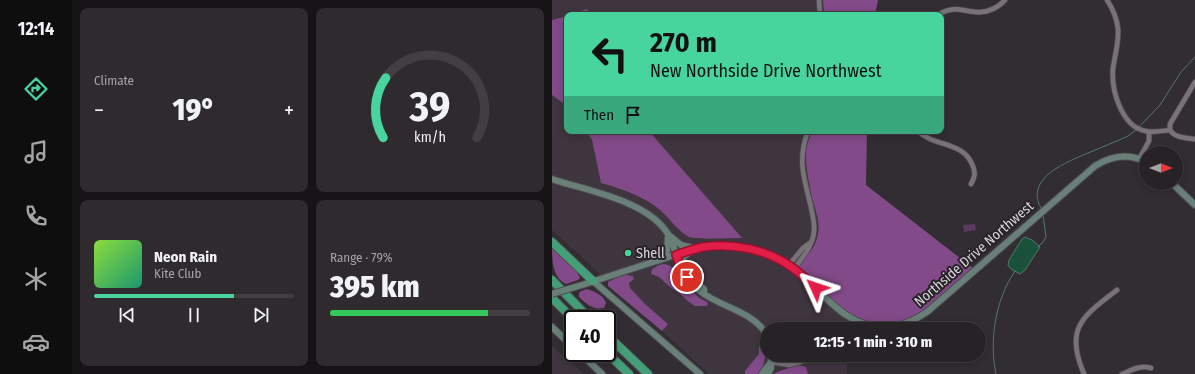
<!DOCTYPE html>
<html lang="en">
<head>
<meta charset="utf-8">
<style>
	body { margin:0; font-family:"Fira Sans Condensed",sans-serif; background:#2e2a2e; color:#f1f3f6; height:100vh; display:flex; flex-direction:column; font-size:15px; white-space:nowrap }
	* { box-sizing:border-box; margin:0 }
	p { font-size:13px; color:#a4a4a7 }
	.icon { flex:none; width:22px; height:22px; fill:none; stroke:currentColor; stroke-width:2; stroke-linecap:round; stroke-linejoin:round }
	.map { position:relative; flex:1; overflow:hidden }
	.sheet { display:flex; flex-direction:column; gap:8px; padding:8px; background:#151315; width:480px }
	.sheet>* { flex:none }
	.guide { position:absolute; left:12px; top:12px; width:380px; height:122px; border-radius:8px; box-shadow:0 2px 10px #0003,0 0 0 1px #423f43; background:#48d49d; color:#111; overflow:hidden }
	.needle { width:26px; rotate:90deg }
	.buttons { position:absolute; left:587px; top:146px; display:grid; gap:8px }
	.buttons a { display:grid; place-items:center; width:44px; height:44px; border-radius:50%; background:#262226; box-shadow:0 2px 10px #0003,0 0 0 1px #423f43; font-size:20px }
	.speed { position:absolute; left:12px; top:310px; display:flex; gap:8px; font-size:20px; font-weight:700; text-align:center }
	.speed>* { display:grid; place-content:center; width:52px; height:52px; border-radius:50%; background:#262226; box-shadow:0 2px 10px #0003,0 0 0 1px #423f43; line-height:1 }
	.speed .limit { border:2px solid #111; border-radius:6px; background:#fff; color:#111 }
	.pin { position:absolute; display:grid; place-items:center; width:34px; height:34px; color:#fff; margin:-17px; border:2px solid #fff; border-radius:50%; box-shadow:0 1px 4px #0007 }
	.me { position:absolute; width:44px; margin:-22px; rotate:312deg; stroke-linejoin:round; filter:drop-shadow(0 0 3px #0008) }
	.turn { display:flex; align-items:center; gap:14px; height:84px; padding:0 20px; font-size:18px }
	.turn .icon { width:52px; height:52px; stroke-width:2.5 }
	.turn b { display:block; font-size:28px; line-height:34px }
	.then { display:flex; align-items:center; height:38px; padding:0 20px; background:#0003; gap:8px; font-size:15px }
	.big { font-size:30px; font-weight:800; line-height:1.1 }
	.sheet .card { flex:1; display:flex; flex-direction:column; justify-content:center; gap:6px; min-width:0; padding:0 14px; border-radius:8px; background:#2e2a2e }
	.sheet .dial { align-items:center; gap:0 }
	.dial svg { height:104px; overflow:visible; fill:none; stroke:#423f43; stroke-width:7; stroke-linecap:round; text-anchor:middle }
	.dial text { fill:#f1f3f6; stroke:none }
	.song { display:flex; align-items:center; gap:12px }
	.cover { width:48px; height:48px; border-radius:6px; background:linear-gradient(135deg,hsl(90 70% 55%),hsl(160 70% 35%)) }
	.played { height:4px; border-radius:2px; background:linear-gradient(90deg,#48d49d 70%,#423f43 70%) }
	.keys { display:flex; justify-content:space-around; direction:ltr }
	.heat { display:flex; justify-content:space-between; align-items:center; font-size:22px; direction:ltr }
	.charge { height:6px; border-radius:3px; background:linear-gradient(90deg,#34c759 79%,#423f43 0) }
	.sheet .tiles { flex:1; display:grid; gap:8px; grid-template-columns:repeat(2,1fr) }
	.trip { position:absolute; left:208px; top:322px; width:226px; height:40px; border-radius:20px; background:#262226; box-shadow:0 2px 10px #0003,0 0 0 1px #423f43; font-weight:800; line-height:40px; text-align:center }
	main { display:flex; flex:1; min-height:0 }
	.tabs { display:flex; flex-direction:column; width:72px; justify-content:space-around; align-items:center; background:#0f0e0f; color:#a4a4a7 }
	.tabs .icon { width:28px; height:28px }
	.tabs .selected { color:#48d49d }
	.tabs b { font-size:18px; color:#f1f3f6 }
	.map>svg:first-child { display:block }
	.built { fill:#3e353f }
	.green { fill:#5d3a61 }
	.forest { fill:#824a88 }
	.water { fill:#1a513b; stroke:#53796a }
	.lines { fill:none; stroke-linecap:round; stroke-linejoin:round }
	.stream { stroke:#53796a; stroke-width:1 }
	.street-casing { stroke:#4f4b50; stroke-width:6 }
	.secondary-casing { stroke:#4f4b50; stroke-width:8 }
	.highway-casing { stroke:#4f4b50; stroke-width:10 }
	.street { stroke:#797379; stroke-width:4.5 }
	.secondary { stroke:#698079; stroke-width:6 }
	.highway { stroke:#449f78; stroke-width:8 }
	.secondary-bridge-casing { stroke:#4f4b50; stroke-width:8; stroke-linecap:butt }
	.secondary-bridge { stroke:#698079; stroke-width:6 }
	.route-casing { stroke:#92132f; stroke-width:10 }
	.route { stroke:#e11d48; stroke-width:7 }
	.poi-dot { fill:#48d49d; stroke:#282429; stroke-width:1.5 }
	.labels { text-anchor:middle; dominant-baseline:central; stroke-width:4; stroke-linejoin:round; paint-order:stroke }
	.poi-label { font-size:14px; fill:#d8d5d8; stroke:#282429; text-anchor:start }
	.street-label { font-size:14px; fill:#d8d5d8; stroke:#282429 }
</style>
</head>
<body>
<main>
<nav class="tabs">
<b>12:14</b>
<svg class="icon selected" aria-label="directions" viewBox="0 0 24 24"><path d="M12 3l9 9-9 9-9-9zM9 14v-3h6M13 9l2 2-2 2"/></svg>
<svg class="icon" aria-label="music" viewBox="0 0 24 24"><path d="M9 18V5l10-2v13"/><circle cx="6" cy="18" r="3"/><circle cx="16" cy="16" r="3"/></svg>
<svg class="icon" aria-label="phone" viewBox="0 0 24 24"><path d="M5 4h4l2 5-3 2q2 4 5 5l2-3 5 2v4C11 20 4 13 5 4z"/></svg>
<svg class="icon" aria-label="climate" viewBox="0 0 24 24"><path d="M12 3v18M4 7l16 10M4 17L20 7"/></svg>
<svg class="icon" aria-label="car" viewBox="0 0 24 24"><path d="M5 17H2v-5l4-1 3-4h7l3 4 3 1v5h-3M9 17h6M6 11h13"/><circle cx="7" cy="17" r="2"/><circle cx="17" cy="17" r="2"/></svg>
</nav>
<section class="sheet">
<div class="tiles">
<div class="card"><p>Climate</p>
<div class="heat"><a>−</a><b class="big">19°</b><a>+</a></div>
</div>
<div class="card dial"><svg viewBox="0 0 100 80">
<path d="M14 69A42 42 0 1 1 86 69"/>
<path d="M14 69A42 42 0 0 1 16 23" stroke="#48d49d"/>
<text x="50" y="56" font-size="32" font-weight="700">39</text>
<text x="50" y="72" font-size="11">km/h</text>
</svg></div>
<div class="card">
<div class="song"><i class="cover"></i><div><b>Neon Rain</b><p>Kite Club</p></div></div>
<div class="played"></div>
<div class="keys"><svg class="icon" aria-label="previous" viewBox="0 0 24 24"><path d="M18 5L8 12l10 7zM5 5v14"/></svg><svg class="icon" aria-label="pause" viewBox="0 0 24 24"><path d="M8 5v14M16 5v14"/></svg><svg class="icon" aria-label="next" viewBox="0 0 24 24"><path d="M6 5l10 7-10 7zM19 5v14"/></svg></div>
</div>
<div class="card"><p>Range · 79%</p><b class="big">395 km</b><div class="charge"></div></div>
</div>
</section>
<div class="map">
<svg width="643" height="374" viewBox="0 0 643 374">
	<rect width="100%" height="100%" fill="#322d33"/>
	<path class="built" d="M0,0H271L272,15H39L35,10L0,20Z
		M0,95L15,106V131H34L40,140L49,183L70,189L85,196L107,209L136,236L144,239L189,238L97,131H260L256,141L260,197L265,212L267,228L264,241L260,248L243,268L294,316L295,329H215V355H295V374H157L0,230Z
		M0,346L32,374H0Z"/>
	<path class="green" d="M423,224L424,230L412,232L411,225Z"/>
	<path class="forest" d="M271,0H326L323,15H272Z
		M35,9L39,15H17Z
		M15,16V106L0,95V20Z
		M34,131H97L190,238C178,238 146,240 137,237C128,233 116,217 108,210C91,196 70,189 49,183L40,140Z
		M260,131H315L314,185L426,272L363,324L344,329H323L294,316L243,268C250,260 261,251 264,241C270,226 264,212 260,198C258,188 254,168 254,158C253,149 257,139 260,131Z
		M0,245L24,270L28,278L26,280L14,284C0,278 0,259 0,245Z
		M112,264C125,265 134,286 144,295C147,298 151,300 155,302L156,303L155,306H143L137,302L129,295L118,287L107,277L99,274L100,269L107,265Z
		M74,275L81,276L82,279L77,283L78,288L93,304L116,324L110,331L56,286V282L66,277Z
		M35,289C44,292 51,295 54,303L52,308C40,310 36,305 27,297V293L29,291Z
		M209,345L213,348C214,358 212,366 207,374H193V371L207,354V347Z
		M246,365L254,367L256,374H222C226,371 240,367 246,365Z"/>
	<path class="water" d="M473,237L480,240L488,247L473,270L468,274L459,269L456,265L457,260L470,239Z"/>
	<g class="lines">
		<path class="stream" d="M588,126L608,105L629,72L643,57
			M489,208C472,178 515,162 536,153C550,147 563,142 576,136L584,130
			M486,247L491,242L494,237L491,215
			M444,374C437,341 443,300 463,271"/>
		<g class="street-casing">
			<path id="street" d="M267,0L268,15
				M555,0C561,9 565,18 566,29C567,42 563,55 561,68C559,89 569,126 593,131C601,133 610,131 618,130
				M386,15C401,5 409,11 424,12C435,13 446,8 453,0
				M618,130V124L643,82
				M618,130C623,138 634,138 643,139
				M366,131C382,147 410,141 420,164C424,172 423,177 419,184
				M587,159L597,141V132
				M237,265L251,248L258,243
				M242,269C250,258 261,246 262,231C263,223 260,214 259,207C252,178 245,160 256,131
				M219,362L237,365L271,355
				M532,374C512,328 531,316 565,290
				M570,374C580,370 588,365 599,368"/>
		</g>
		<g class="secondary-casing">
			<path id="secondary" d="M0,179C35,191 95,200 116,234C122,243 123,255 128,265C132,275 139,285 148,291C169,308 200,310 215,335
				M620,183L643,205
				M118,236L129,245L141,248
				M138,252L131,257C131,270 142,281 152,289V294
				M108,260L115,251L116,236
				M41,281L148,374
				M30,285L138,250C171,242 209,246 238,266C268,287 291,328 332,327C349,327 361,321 375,312L543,166C559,156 577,153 594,162
				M0,327L21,347
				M28,353L50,374
				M210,374L219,362
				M216,374L219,368V355"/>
		</g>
		<g class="highway-casing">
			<path id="highway" d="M0,242L41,281
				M0,280L38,319
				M0,298L21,319
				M55,335L96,374
				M55,353L77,374"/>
		</g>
		<use href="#street" class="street"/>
		<use href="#secondary" class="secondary"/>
		<use href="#highway" class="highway"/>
		<g class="secondary-bridge-casing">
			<path id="secondary-bridge" d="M0,294L30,285"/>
		</g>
		<use href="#secondary-bridge" class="secondary-bridge"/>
	</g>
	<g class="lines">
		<g class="route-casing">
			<path id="route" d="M135,277L128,265L124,255C133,252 142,249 151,247C181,243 213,249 238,266C247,272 255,280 264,288"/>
		</g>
		<use href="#route" class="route"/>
	</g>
	<circle class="poi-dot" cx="76" cy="253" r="4"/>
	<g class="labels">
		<g class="poi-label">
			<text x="84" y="253">Shell</text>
		</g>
		<g class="street-label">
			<text transform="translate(422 254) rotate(-41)">Northside Drive Northwest</text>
		</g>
	</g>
</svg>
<div class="buttons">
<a><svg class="needle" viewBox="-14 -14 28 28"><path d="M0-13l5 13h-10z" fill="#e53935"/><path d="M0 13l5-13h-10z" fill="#a4a4a7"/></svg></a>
</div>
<div class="speed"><div class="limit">40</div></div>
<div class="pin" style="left:135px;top:277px;background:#d93025"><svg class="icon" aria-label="arrive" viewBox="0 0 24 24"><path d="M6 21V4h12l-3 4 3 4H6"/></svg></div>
<svg class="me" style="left:264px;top:288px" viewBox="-20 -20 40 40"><path d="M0-17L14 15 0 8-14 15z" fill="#e11d48" stroke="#fff" stroke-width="4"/></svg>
<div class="trip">12:15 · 1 min · 310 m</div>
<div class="guide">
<div class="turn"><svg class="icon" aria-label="left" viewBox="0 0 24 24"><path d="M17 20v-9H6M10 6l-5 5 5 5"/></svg><div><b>270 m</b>New Northside Drive Northwest</div></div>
<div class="then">Then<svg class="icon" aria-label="arrive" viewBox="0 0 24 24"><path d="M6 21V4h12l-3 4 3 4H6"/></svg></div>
</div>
</div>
</main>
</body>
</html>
